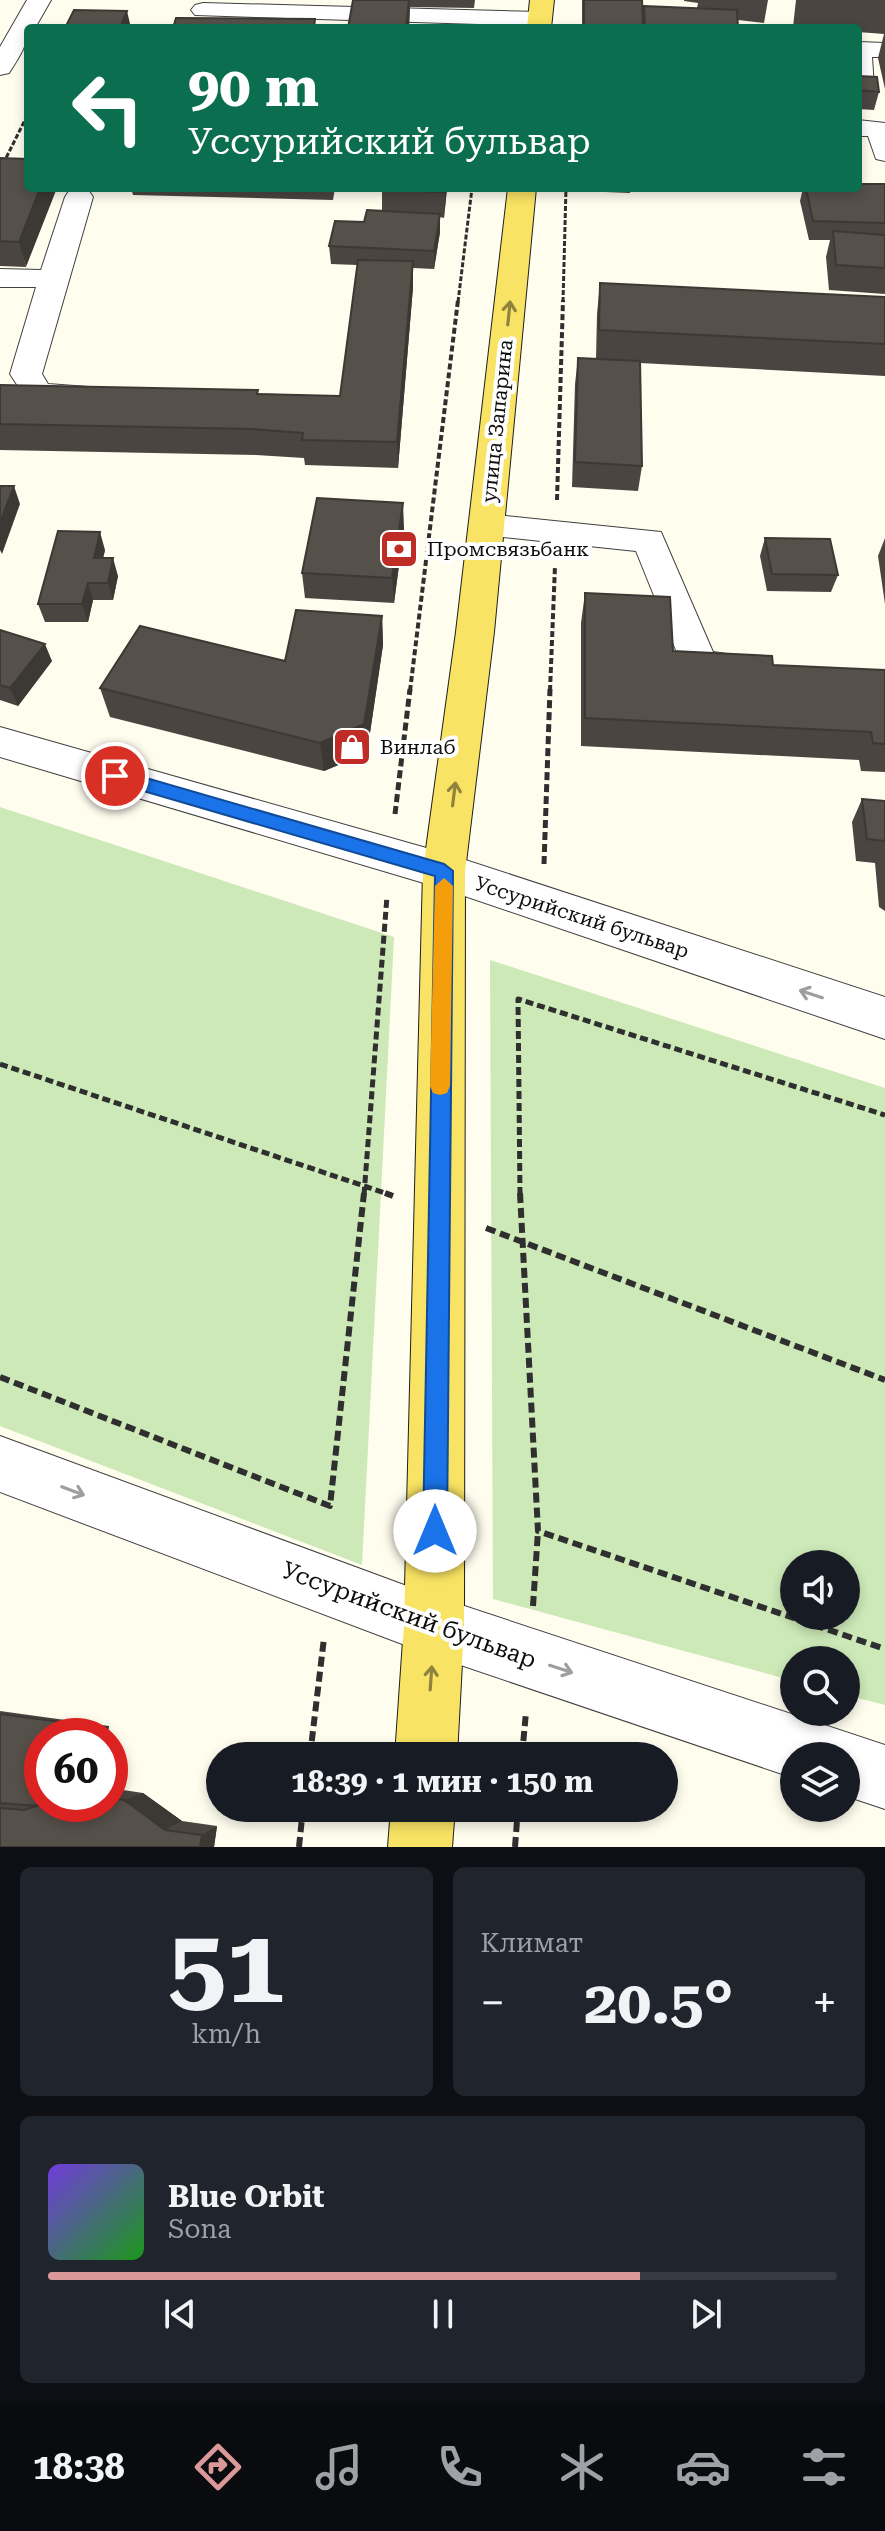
<!DOCTYPE html>
<html lang="ru">
<head>
<meta charset="utf-8">
<style>
	body { margin:0; font-family:"Roboto Serif",serif; background:#20242c; color:#f1f3f6; height:100vh; display:flex; flex-direction:column; font-size:30px; white-space:nowrap }
	* { box-sizing:border-box; margin:0 }
	p { font-size:26px; color:#9ea1a6 }
	.icon { flex:none; width:44px; height:44px; fill:none; stroke:currentColor; stroke-width:2; stroke-linecap:round; stroke-linejoin:round }
	.map { position:relative; height:1847px; overflow:hidden }
	.panel { display:flex; flex-direction:column; gap:20px; padding:20px; background:#0d0f14; flex:1 }
	.panel>* { flex:none }
	.hud { position:absolute; left:24px; top:24px; width:838px; height:168px; border-radius:8px; box-shadow:0 4px 12px #0003; background:#0b6e4f; color:#fff; overflow:hidden }
	.tools { position:absolute; left:780px; top:1550px; display:grid; gap:16px }
	.tools a { display:grid; place-items:center; width:80px; height:80px; border-radius:50%; background:#171b24; box-shadow:0 4px 12px #0003; font-size:40px }
	.speed { position:absolute; left:24px; top:1718px; display:flex; gap:16px; font-size:40px; font-weight:700; text-align:center }
	.speed>* { display:grid; place-content:center; width:104px; height:104px; border-radius:50%; background:#171b24; box-shadow:0 4px 12px #0003; line-height:1 }
	.speed .limit { border:12px solid #d22; background:#fff; color:#111 }
	.pin { position:absolute; display:grid; place-items:center; width:68px; height:68px; color:#fff; margin:-34px; border:4px solid #fff; border-radius:50%; box-shadow:0 2px 8px #0007 }
	.me { position:absolute; width:88px; margin:-44px; rotate:0deg; stroke-linejoin:round; filter:drop-shadow(0 0 6px #0008) }
	.turn { display:flex; align-items:center; gap:28px; height:168px; padding:0 32px; font-size:36px }
	.turn .icon { width:104px; height:104px; stroke-width:2.5 }
	.turn b { display:block; font-size:56px; line-height:68px }
	.big { font-size:60px; font-weight:700; line-height:1.1 }
	.panel .card { flex:1; display:flex; flex-direction:column; justify-content:center; gap:12px; min-width:0; padding:0 28px; border-radius:12px; background:#20242c }
	.panel .dial { align-items:center; gap:0 }
	.dial b { font-size:104px; line-height:1 }
	.song { display:flex; align-items:center; gap:24px }
	.cover { width:96px; height:96px; border-radius:12px; background:linear-gradient(135deg,hsl(260 70% 55%),hsl(120 70% 35%)) }
	.played { height:8px; border-radius:4px; background:linear-gradient(90deg,#da9998 75%,#363941 75%) }
	.keys { display:flex; justify-content:space-around; direction:ltr }
	.heat { display:flex; justify-content:space-between; align-items:center; font-size:44px; direction:ltr }
	.panel .tiles { flex:1; display:grid; gap:20px; grid-template-columns:1fr 1fr }
	.card:last-child { grid-column:span 2 }
	.trip { position:absolute; left:206px; top:1742px; width:472px; height:80px; border-radius:40px; background:#171b24; box-shadow:0 4px 12px #0003; font-weight:700; line-height:80px; text-align:center }
	.tab-bar { display:flex; height:128px; justify-content:space-around; align-items:center; background:#090b0e; color:#9ea1a6 }
	.tab-bar .icon { width:56px; height:56px }
	.tab-bar .selected { color:#da9998 }
	.tab-bar b { font-size:36px; color:#f1f3f6 }
	.map>svg:first-child { display:block }
	.green { fill:#cce9b7; fill-rule:evenodd }
	.lines { fill:none; stroke-linecap:round; stroke-linejoin:round }
	.minor-casing { stroke:#404040; stroke-width:2 }
	.major-casing { stroke:#1e1e1e; stroke-width:2 }
	.path-far3 { stroke:#2f2f2f; stroke-width:3; stroke-dasharray:5 2; stroke-linecap:butt }
	.path-far2 { stroke:#2f2f2f; stroke-width:4; stroke-dasharray:6 3; stroke-linecap:butt }
	.path-far1 { stroke:#2f2f2f; stroke-width:5; stroke-dasharray:8 4; stroke-linecap:butt }
	.path { stroke:#2f2f2f; stroke-width:6; stroke-dasharray:10 5; stroke-linecap:butt }
	.minor { fill:#fff; fill-rule:evenodd }
	.major { fill:#f9e364; fill-rule:evenodd }
	.wall { fill:#4a4540 }
	.shaded-wall { fill:#3c3834 }
	.building { fill:#56504a; stroke:#3c3834; stroke-width:2 }
	.oneway { stroke:#8f833d }
	.oneway2 { stroke:#9e9e9e }
	.route { fill:#1a73e8; stroke:#114b97; stroke-width:2 }
	.slow { fill:#f59e0b }
	.labels { text-anchor:middle; dominant-baseline:central; stroke-width:8; stroke-linejoin:round; paint-order:stroke }
	.street-label { font-size:20px; fill:#0d0d0d; stroke:#fff }
	.poi-label { font-size:20px; fill:#0d0d0d; stroke:#fff; text-anchor:start }
	.near-street-label { font-size:24px; fill:#0d0d0d; stroke:#fff }
</style>
</head>
<body>
<div class="map">
<svg width="885" height="1847" viewBox="0 0 885 1847">
	<rect width="100%" height="100%" fill="#fffdee"/>
	<path class="green" d="M0,807L394,937L362,1565L0,1426Z
		M490,960L885,1088V1705L846,1695V1660H794V1681L493,1599ZM794,1564H846V1616H794Z"/>
	<g class="lines">
		<g class="minor-casing">
			<path id="minor" d="M27,0H51L35,28H28C28,45 18,59 9,73L0,75V47Z
				M203,3L540,12L548,14L552,19L548,24L540,26L195,15L191,10L195,5Z
				M858,42L885,43V57H872L874,87L870,92L858,95Z
				M858,120L885,123V161L876,159L868,136H858Z
				M79,189L89,191L93,197L42,374L48,384L101,388L106,395L101,402C79,408 49,406 27,400L10,374L36,287H0V269L41,270L65,197L69,191Z
				M486,514L661,532L713,652L760,659L765,669L760,679L746,683L686,675L636,551L474,534L469,526L474,518Z
				M0,727L444,853L885,997V1039L444,889L0,757Z
				M0,1436L434,1596L885,1745V1809L846,1796V1756H794V1778L434,1656L0,1492Z"/>
		</g>
		<g class="major-casing">
			<path id="major" d="M530,0H554L551,28H527Z
				M508,188H536L494,632L465,871L464,1626L457,1756H395L404,1626L423,871L456,632Z
				M391,1808H455L452,1847H388Z"/>
		</g>
		<path class="path-far3" d="M0,170L28,114
			M458,302L472,188
			M563,302L566,188"/>
		<path class="path-far2" d="M557,500L563,300
			M410,691L458,300
			M550,691L555,566"/>
		<path class="path-far1" d="M395,814L410,689
			M544,864L550,689
			M0,1064L391,1195
			M364,1195L387,896
			M520,1195L518,999L885,1115"/>
		<path class="path" d="M385,1193L393,1196
			M520,1193L538,1531L885,1649
			M486,1228L885,1380
			M0,1377L330,1506L364,1193
			M533,1606L538,1531
			M310,1756L324,1638
			M522,1756L526,1712
			M299,1847L303,1808
			M515,1847L518,1808"/>
		<use href="#minor" class="minor"/>
		<use href="#major" class="major"/>
	</g>
	<path class="wall" d="M353,0H475L474,8L410,7L409,28H348Z
		M582,0H642V20L644,6L697,8L698,3L684,1V0H768L764,23L738,20V28H582Z
		M796,0H885V89L878,58L884,34L858,32V28H765L793,27Z
		M858,76L879,92L874,110L858,109Z
		M0,158L26,267L0,266Z
		M885,184V294L829,290L826,257L830,240H809L800,201L803,188H858Z
		M131,188H335L333,200L133,195Z
		M382,188H447L444,218L440,217V232L434,269L413,268V287L398,468L305,465L304,458L256,455L0,450V385L340,396L357,265L331,264L329,246L382,211Z
		M580,188H631L630,193L580,191Z
		M600,283L885,297V376L640,363L642,466L638,491L572,487L575,384L578,358L596,359L597,314Z
		M404,528L394,603L305,598L302,573Z
		M765,538L838,575L831,592L767,591L760,556Z
		M885,538V604L878,556Z
		M105,550L103,558L118,576L113,600H93L88,622H45L38,604Z
		M585,593L673,651L773,665L885,670V772L861,771L859,760L581,746V623Z
		M382,616L383,645L367,753L324,771L110,717L100,688L285,661Z
		M0,630L52,661L18,706L0,700Z
		M862,799L885,801V911L879,907L875,863L856,861L852,822Z
		M0,1711L109,1726L107,1736H42V1804H110V1788L143,1793L182,1821L217,1826L214,1847H0Z"/>
	<path class="shaded-wall" d="M410,0L409,28H406Z
		M127,11L131,28H120Z
		M40,188H57L26,267L19,242Z
		M445,188H447L444,218Z
		M440,214V232L434,269V251Z
		M413,261V287L398,468L397,442Z
		M14,486L20,504L2,554L0,550V522Z
		M403,503L404,528L394,603L392,578Z
		M100,532L105,550L99,575L94,558Z
		M113,558L118,576L113,600L108,583Z
		M88,583L93,600L88,622L82,604Z
		M382,616L383,645L367,753L324,771L320,743Z
		M45,644L52,661L18,706L10,688Z
		M109,1726L107,1736H98L100,1727Z
		M143,1793L182,1821L165,1830L124,1800Z
		M217,1826L214,1847H200L202,1835Z"/>
	<path class="building" d="M353,0H409L406,28H348Z
		M584,0H642L643,27L586,25L584,28Z
		M644,6L737,10L738,28H585L586,25L645,27Z
		M74,10L127,11L120,28H65Z
		M176,18L315,19L314,28H173Z
		M765,25L811,28H765Z
		M858,76L877,77L879,92L858,90Z
		M0,158L28,159V188H40L19,242L0,241Z
		M858,184H885V223L813,221L806,188H858Z
		M382,188H445L444,192L382,190Z
		M367,210L440,214L434,251L329,246L335,221L364,222Z
		M833,231L885,235V268L836,265Z
		M358,260L413,261L397,442L302,440L303,433L252,429L0,424V385L258,390L257,394L340,396Z
		M600,283L885,297V344L599,330Z
		M578,358L640,361L642,466L575,462Z
		M0,486H14L0,522Z
		M317,498L403,503L392,578L302,573Z
		M58,531L100,532L94,558H113L108,583H88L82,604H38Z
		M765,538L830,539L838,575L772,574Z
		M585,593L670,597L673,651L772,656L773,665L885,670V744L873,743L871,732L585,718Z
		M296,610L382,616L364,724L320,743L100,688L140,626L285,661Z
		M0,630L45,644L10,688L0,685Z
		M862,799L885,801V841L867,839Z
		M0,1714L100,1727L98,1736H42V1804H43L38,1806L0,1803Z
		M110,1798L124,1800L165,1830L202,1835L200,1847H0V1808L24,1810L43,1804H110Z"/>
	<defs><path id="oneway-shaft" d="M-6 0H5M1.5-3L5.5 0L1.5 3" fill="none" stroke-width="1.6" stroke-linecap="round" stroke-linejoin="round" transform="scale(2)"/></defs>
	<g class="oneway">
		<use href="#oneway-shaft" transform="translate(509 313) rotate(-84)"/>
		<use href="#oneway-shaft" transform="translate(454 794) rotate(-83)"/>
		<use href="#oneway-shaft" transform="translate(431 1678) rotate(-86)"/>
	</g>
	<g class="oneway2">
		<use href="#oneway-shaft" transform="translate(811 994) rotate(-162)"/>
		<use href="#oneway-shaft" transform="translate(73 1491) rotate(21)"/>
		<use href="#oneway-shaft" transform="translate(561 1669) rotate(18)"/>
	</g>
	<path class="route" d="M115,769L444,864L453,871L447,1531L444,1539L435,1543L427,1539L423,1531L435,876L109,781L107,776L109,771Z"/>
	<path class="slow" d="M444,878L453,886L450,1086L447,1093L440,1095L433,1093L430,1086L435,886Z"/>
	<defs>
		<g id="bank-square" transform="scale(2)"><rect x="-9" y="-9" width="18" height="18" rx="4" fill="#be2c25" stroke="#fff"/><path d="M-6-4H6V4H-6ZM0-2.3a2.3 2.3 0 1 0 0 4.6a2.3 2.3 0 1 0 0-4.6Z" fill="#fff"/></g>
		<g id="shop-square" transform="scale(2)"><rect x="-9" y="-9" width="18" height="18" rx="4" fill="#be2c25" stroke="#fff"/><path d="M-5-2.5h2.3a2.7 3.5 0 0 1 5.4 0H5L5.5 6h-11ZM-1.5-2.5h3a1.5 2.3 0 0 0-3 0Z" fill="#fff"/></g>
	</defs>
	<g fill-rule="evenodd">
		<use href="#bank-square" x="399" y="549"/>
		<use href="#shop-square" x="352" y="747"/>
	</g>
	<g class="labels">
		<g class="street-label">
			<text transform="translate(497 421) rotate(-84)">улица Запарина</text>
			<text transform="translate(582 917) rotate(18)">Уссурийский бульвар</text>
		</g>
		<g class="poi-label">
			<text x="427" y="549">Промсвязьбанк</text>
			<text x="380" y="747">Винлаб</text>
		</g>
		<g class="near-street-label">
			<text transform="translate(409 1615) rotate(20)">Уссурийский бульвар</text>
		</g>
	</g>
</svg>
<div class="tools">
<a><svg class="icon" aria-label="sound" viewBox="0 0 24 24"><path d="M4 9h4l5-4v14l-5-4H4zM17 9q2 3 0 6"/></svg></a>
<a><svg class="icon" aria-label="search" viewBox="0 0 24 24"><circle cx="10" cy="10" r="6"/><path d="M15 15l6 6"/></svg></a>
<a><svg class="icon" aria-label="layers" viewBox="0 0 24 24"><path d="M12 4l9 5-9 5-9-5zM3 14l9 5 9-5"/></svg></a>
</div>
<div class="speed"><div class="limit">60</div></div>
<div class="pin" style="left:115px;top:776px;background:#d93025"><svg class="icon" aria-label="arrive" viewBox="0 0 24 24"><path d="M6 21V4h12l-3 4 3 4H6"/></svg></div>
<svg class="me" style="left:435px;top:1531px" viewBox="-20 -20 40 40"><circle r="19" fill="#fff"/><path d="M0-13L10 11 0 6-10 11z" fill="#1a73e8"/></svg>
<div class="trip">18:39 · 1 мин · 150 m</div>
<div class="hud">
<div class="turn"><svg class="icon" aria-label="left" viewBox="0 0 24 24"><path d="M17 20v-9H6M10 6l-5 5 5 5"/></svg><div><b>90 m</b>Уссурийский бульвар</div></div>
</div>
</div>
<section class="panel">
<div class="tiles">
<div class="card dial"><b>51</b><p>km/h</p></div>
<div class="card"><p>Климат</p>
<div class="heat"><a>−</a><b class="big">20.5°</b><a>+</a></div>
</div>
<div class="card">
<div class="song"><i class="cover"></i><div><b>Blue Orbit</b><p>Sona</p></div></div>
<div class="played"></div>
<div class="keys"><svg class="icon" aria-label="previous" viewBox="0 0 24 24"><path d="M18 5L8 12l10 7zM5 5v14"/></svg><svg class="icon" aria-label="pause" viewBox="0 0 24 24"><path d="M8 5v14M16 5v14"/></svg><svg class="icon" aria-label="next" viewBox="0 0 24 24"><path d="M6 5l10 7-10 7zM19 5v14"/></svg></div>
</div>
</div>
</section>
<nav class="tab-bar">
<b>18:38</b>
<svg class="icon selected" aria-label="directions" viewBox="0 0 24 24"><path d="M12 3l9 9-9 9-9-9zM9 14v-3h6M13 9l2 2-2 2"/></svg>
<svg class="icon" aria-label="music" viewBox="0 0 24 24"><path d="M9 18V5l10-2v13"/><circle cx="6" cy="18" r="3"/><circle cx="16" cy="16" r="3"/></svg>
<svg class="icon" aria-label="phone" viewBox="0 0 24 24"><path d="M5 4h4l2 5-3 2q2 4 5 5l2-3 5 2v4C11 20 4 13 5 4z"/></svg>
<svg class="icon" aria-label="climate" viewBox="0 0 24 24"><path d="M12 3v18M4 7l16 10M4 17L20 7"/></svg>
<svg class="icon" aria-label="car" viewBox="0 0 24 24"><path d="M5 17H2v-5l4-1 3-4h7l3 4 3 1v5h-3M9 17h6M6 11h13"/><circle cx="7" cy="17" r="2"/><circle cx="17" cy="17" r="2"/></svg>
<svg class="icon" aria-label="filters" viewBox="0 0 24 24"><path d="M4 7h16M4 17h16"/><circle cx="9" cy="7" r="2"/><circle cx="15" cy="17" r="2"/></svg>
</nav>
</body>
</html>
